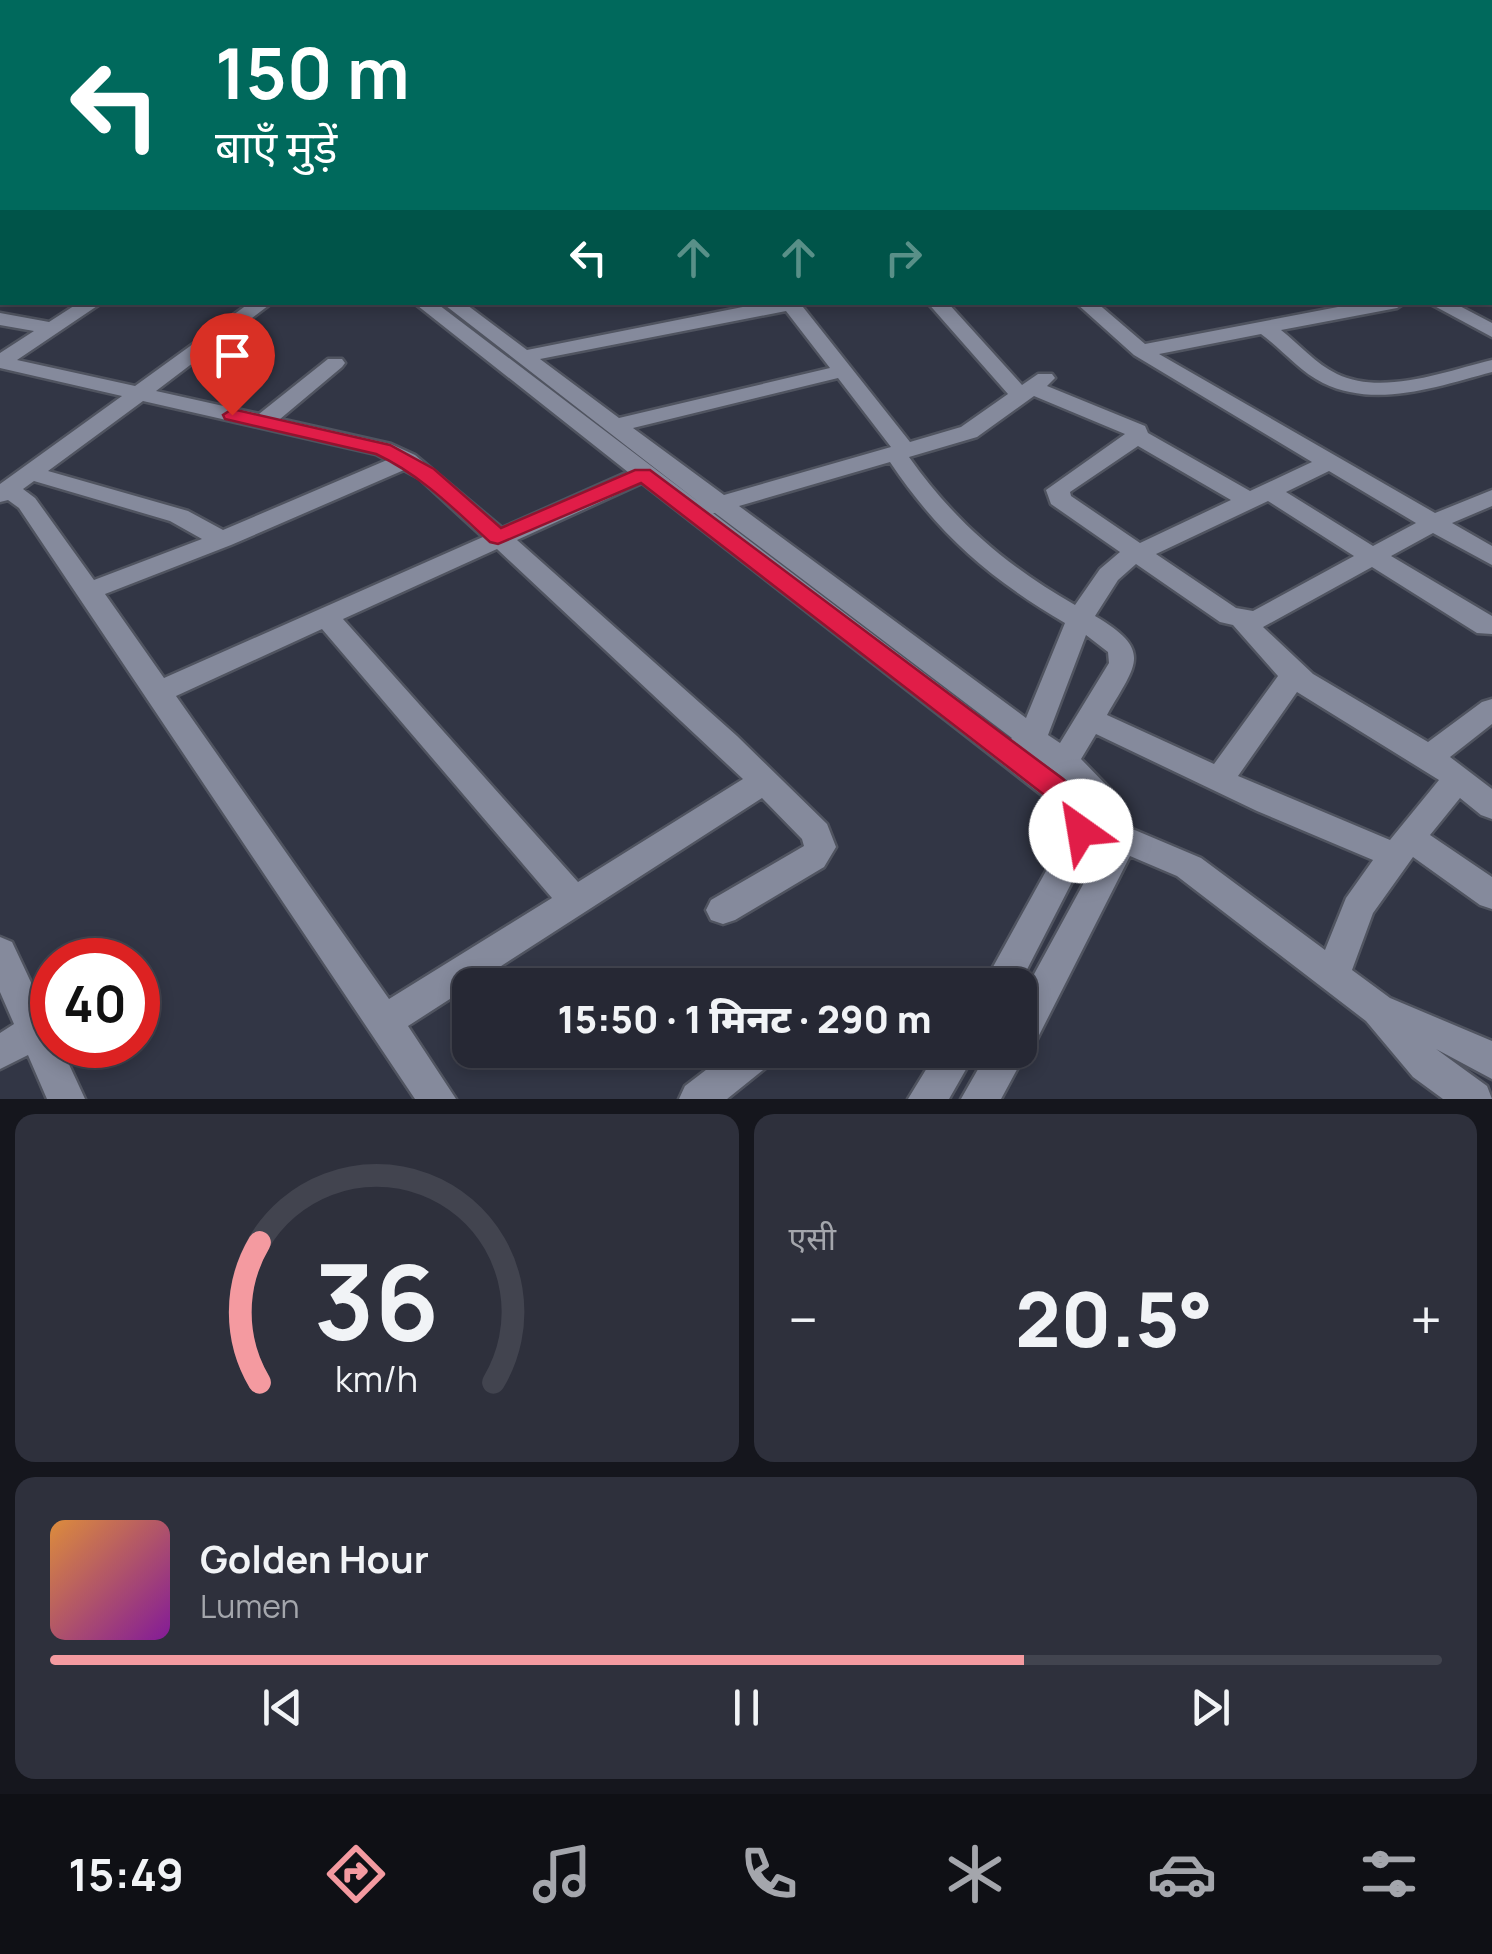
<!DOCTYPE html>
<html lang="hi">
<head>
<meta charset="utf-8">
<style>
	body { margin:0; font-family:Manrope,"Noto Sans Devanagari",sans-serif; background:#2e303c; color:#f1f3f6; height:100vh; display:flex; flex-direction:column; font-size:38px; white-space:nowrap }
	* { box-sizing:border-box; margin:0 }
	p { font-size:32px; color:#a4a6ac }
	.icon { flex:none; width:55px; height:55px; fill:none; stroke:currentColor; stroke-width:2; stroke-linecap:round; stroke-linejoin:round }
	.map { position:relative; height:1099px; overflow:hidden }
	.panel { display:flex; flex-direction:column; gap:15px; padding:15px; background:#15161d; flex:1 }
	.panel>* { flex:none }
	.guide { position:absolute; left:0px; top:0px; width:1492px; height:305px; box-shadow:0 5px 15px #0003,0 0 0 2px #42444f; background:#00695c; color:#fff; overflow:hidden }
	.speed { position:absolute; left:30px; top:938px; display:flex; gap:20px; font-size:50px; font-weight:700; text-align:center }
	.speed>* { display:grid; place-content:center; width:130px; height:130px; border-radius:50%; background:#262834; box-shadow:0 5px 15px #0003,0 0 0 2px #42444f; line-height:1 }
	.speed .limit { border:15px solid #d22; background:#fff; color:#111 }
	.pin { position:absolute; display:grid; place-items:center; width:85px; height:85px; color:#fff; margin:-102px -42px; border-radius:50% 50% 50% 0; rotate:-45deg; box-shadow:0 0 10px #0007 }
	.pin .icon { rotate:45deg }
	.me { position:absolute; width:110px; margin:-55px; rotate:328deg; stroke-linejoin:round; filter:drop-shadow(0 0 8px #0008) }
	.turn { display:flex; align-items:center; gap:35px; height:210px; padding:0 50px; font-size:45px }
	.turn .icon { width:130px; height:130px; stroke-width:2.5 }
	.turn b { display:block; font-size:70px; line-height:85px }
	.lanes { display:flex; align-items:center; height:95px; padding:0 50px; background:#0003; justify-content:center; gap:50px; direction:ltr }
	.lanes .off { opacity:.35 }
	.big { font-size:75px; font-weight:800; line-height:1.1 }
	.panel .card { flex:1; display:flex; flex-direction:column; justify-content:center; gap:15px; min-width:0; padding:0 35px; border-radius:20px; background:#2e303c }
	.panel .dial { align-items:center; gap:0 }
	.dial svg { height:260px; overflow:visible; fill:none; stroke:#42444f; stroke-width:7; stroke-linecap:round; text-anchor:middle }
	.dial text { fill:#f1f3f6; stroke:none }
	.song { display:flex; align-items:center; gap:30px }
	.cover { width:120px; height:120px; border-radius:15px; background:linear-gradient(135deg,hsl(30 70% 55%),hsl(290 70% 35%)) }
	.played { height:10px; border-radius:5px; background:linear-gradient(90deg,#f49aa0 70%,#42444f 70%) }
	.keys { display:flex; justify-content:space-around; direction:ltr }
	.heat { display:flex; justify-content:space-between; align-items:center; font-size:55px; direction:ltr }
	.panel .tiles { flex:1; display:grid; gap:15px; grid-template-columns:1fr 1fr }
	.card:last-child { grid-column:span 2 }
	.trip { position:absolute; left:452px; top:968px; width:585px; height:100px; border-radius:20px; background:#262834; box-shadow:0 5px 15px #0003,0 0 0 2px #42444f; font-weight:800; line-height:100px; text-align:center }
	.tab-bar { display:flex; height:160px; justify-content:space-around; align-items:center; background:#0f1015; color:#a4a6ac }
	.tab-bar .icon { width:70px; height:70px }
	.tab-bar .selected { color:#f49aa0 }
	.tab-bar b { font-size:45px; color:#f1f3f6 }
	.map>svg:first-child { display:block }
	.lines { fill:none; stroke-linecap:round; stroke-linejoin:round }
	.minor-casing { stroke:#505460; stroke-width:5 }
	.minor { fill:#858a9c; fill-rule:evenodd }
	.route { fill:#e11d48; stroke:#92132f; stroke-width:2.5 }
</style>
</head>
<body>
<div class="map">
<svg width="1492" height="1099" viewBox="0 0 1492 1099">
	<rect width="100%" height="100%" fill="#323645"/>
	<g class="lines">
		<g class="minor-casing">
			<path id="minor" d="M0,0H13L0,6Z
				M29,0H43L44,2H31Z
				M140,0H164L165,2H142Z
				M430,0H451L452,1L432,2Z
				M738,0H752L753,2H740Z
				M826,0H840L841,2H828Z
				M1151,0H1170L1171,2H1153Z
				M1251,0H1270L1271,2H1253Z
				M1342,0H1361L1362,2H1344Z
				M1456,0H1477L1478,2H1458Z
				M1490,7H1492V15H1490Z
				M0,21L2,22V30L0,29Z
				M1490,35L1492,36V44L1490,43Z
				M2,55V63L0,64V56Z
				M1490,60H1492L1490,69Z
				M0,94H2V102H0Z
				M1490,108H1492V116H1490Z
				M1490,177L1492,178V188L1490,187Z
				M2,183V194L0,195V184Z
				M1490,208H1492L1490,219Z
				M1492,276V288L1490,289V277Z
				M80,302H103L17,360L135,386L251,302H273L156,391L259,414L328,359H342L345,363L342,367L280,419L391,444L415,455L502,528L628,472L413,302H435L700,503L441,302H463L527,350L768,302H799L910,442L961,427L1008,394L927,302H947L1022,385L1038,374H1052L1055,378L1047,386L1145,426L1148,433L1250,491L1312,462L1134,355L1075,302H1096L1145,344L1364,302H1406L1397,308L1281,330C1299,344 1316,364 1337,374C1383,396 1446,371 1492,360V372C1439,386 1376,409 1323,383C1299,371 1282,349 1261,334L1159,354L1435,513L1492,490V506L1452,523L1492,546V565L1433,533L1391,556L1492,616V634L1477,633L1372,567L1263,627L1313,674L1428,742L1482,702L1492,699V724L1450,757L1492,789V819L1481,815L1460,798L1430,835L1492,877V909L1480,905L1413,857L1373,913L1352,970L1390,998L1492,1041V1079L1436,1049L1487,1086L1492,1099H1443L1413,1077L1366,1021L1177,876L1130,856L1033,1047L1028,1049L1001,1099H961L989,1050H1020V1000L1098,857L1100,842L1094,839L1019,985H983L1061,844V820L1042,795L642,483L517,540L737,736L827,824L836,847L824,867L735,920L723,924L711,920L706,910L711,900L804,846L802,839L762,798L408,1026L456,1099H415L19,508L8,500L0,502V484L122,396L0,368V353L34,331L0,325V313L49,322ZM786,311L830,368L619,418L540,359ZM838,378L891,447L724,495L633,428ZM1034,396L1125,434L1046,490L1051,504L1120,552L1100,569L1075,605C1007,566 955,522 909,457L977,437ZM143,401L376,454L387,460L223,530L188,511L48,471ZM1138,446L1231,500L1140,543L1071,496L1070,492ZM890,462C940,536 989,578 1065,623L1026,718L739,506ZM404,470L419,478L483,537L164,678L105,594L231,545ZM1329,471L1416,523L1373,546L1286,492ZM34,481L170,521L202,539L94,580L35,498L23,489ZM1268,501L1354,556L1253,611L1236,608L1156,554ZM713,513H715L1012,738L1011,739ZM497,549L743,779L578,882L343,619ZM1136,564L1220,622L1233,625L1278,676L1214,764L1107,715C1136,664 1154,651 1095,616L1118,580ZM322,629L552,898L389,999L176,696ZM1086,635L1108,652L1109,663L1060,743L1048,735ZM1297,692L1439,780L1390,840L1238,776ZM1096,734L1257,811L1373,860L1346,898L1325,950L1201,858L1130,828L1114,793L1081,759ZM1031,754L1068,781L1097,821L1093,825C1082,792 1058,774 1031,754Z
				M1427,302H1452L1492,323V337Z
				M0,937L12,942L52,1027V1045H60L85,1099H47L28,1055L0,1069V1033L14,1024L0,992Z
				M732,1050H778L773,1062L727,1099H679L685,1086Z
				M938,1050H977L949,1099H908Z"/>
		</g>
		<use href="#minor" class="minor"/>
	</g>
	<path class="route" d="M232,409L390,445L434,469L501,528L635,470H650L1063,779L1081,799L1095,831L1091,839L1081,842L1071,839L1059,812L1043,794L641,483L498,544L490,542C454,509 421,475 376,454L225,419L223,415Z"/>
</svg>
<div class="speed"><div class="limit">40</div></div>
<div class="pin" style="left:232px;top:415px;background:#d93025"><svg class="icon" aria-label="arrive" viewBox="0 0 24 24"><path d="M6 21V4h12l-3 4 3 4H6"/></svg></div>
<svg class="me" style="left:1081px;top:831px" viewBox="-20 -20 40 40"><circle r="19" fill="#fff"/><path d="M0-13L10 11 0 6-10 11z" fill="#e11d48"/></svg>
<div class="trip">15:50 · 1 मिनट · 290 m</div>
<div class="guide">
<div class="turn"><svg class="icon" aria-label="left" viewBox="0 0 24 24"><path d="M17 20v-9H6M10 6l-5 5 5 5"/></svg><div><b>150 m</b>बाएँ मुड़ें</div></div>
<div class="lanes"><svg class="icon" aria-label="left" viewBox="0 0 24 24"><path d="M17 20v-9H6M10 6l-5 5 5 5"/></svg><svg class="icon off" aria-label="ahead" viewBox="0 0 24 24"><path d="M12 20V5M6 11l6-6 6 6"/></svg><svg class="icon off" aria-label="ahead" viewBox="0 0 24 24"><path d="M12 20V5M6 11l6-6 6 6"/></svg><svg class="icon off" aria-label="right" viewBox="0 0 24 24"><path d="M7 20v-9h11M14 6l5 5-5 5"/></svg></div>
</div>
</div>
<section class="panel">
<div class="tiles">
<div class="card dial"><svg viewBox="0 0 100 80">
<path d="M14 69A42 42 0 1 1 86 69"/>
<path d="M14 69A42 42 0 0 1 14 26" stroke="#f49aa0"/>
<text x="50" y="56" font-size="32" font-weight="700">36</text>
<text x="50" y="72" font-size="11">km/h</text>
</svg></div>
<div class="card"><p>एसी</p>
<div class="heat"><a>−</a><b class="big">20.5°</b><a>+</a></div>
</div>
<div class="card">
<div class="song"><i class="cover"></i><div><b>Golden Hour</b><p>Lumen</p></div></div>
<div class="played"></div>
<div class="keys"><svg class="icon" aria-label="previous" viewBox="0 0 24 24"><path d="M18 5L8 12l10 7zM5 5v14"/></svg><svg class="icon" aria-label="pause" viewBox="0 0 24 24"><path d="M8 5v14M16 5v14"/></svg><svg class="icon" aria-label="next" viewBox="0 0 24 24"><path d="M6 5l10 7-10 7zM19 5v14"/></svg></div>
</div>
</div>
</section>
<nav class="tab-bar">
<b>15:49</b>
<svg class="icon selected" aria-label="directions" viewBox="0 0 24 24"><path d="M12 3l9 9-9 9-9-9zM9 14v-3h6M13 9l2 2-2 2"/></svg>
<svg class="icon" aria-label="music" viewBox="0 0 24 24"><path d="M9 18V5l10-2v13"/><circle cx="6" cy="18" r="3"/><circle cx="16" cy="16" r="3"/></svg>
<svg class="icon" aria-label="phone" viewBox="0 0 24 24"><path d="M5 4h4l2 5-3 2q2 4 5 5l2-3 5 2v4C11 20 4 13 5 4z"/></svg>
<svg class="icon" aria-label="climate" viewBox="0 0 24 24"><path d="M12 3v18M4 7l16 10M4 17L20 7"/></svg>
<svg class="icon" aria-label="car" viewBox="0 0 24 24"><path d="M5 17H2v-5l4-1 3-4h7l3 4 3 1v5h-3M9 17h6M6 11h13"/><circle cx="7" cy="17" r="2"/><circle cx="17" cy="17" r="2"/></svg>
<svg class="icon" aria-label="filters" viewBox="0 0 24 24"><path d="M4 7h16M4 17h16"/><circle cx="9" cy="7" r="2"/><circle cx="15" cy="17" r="2"/></svg>
</nav>
</body>
</html>
